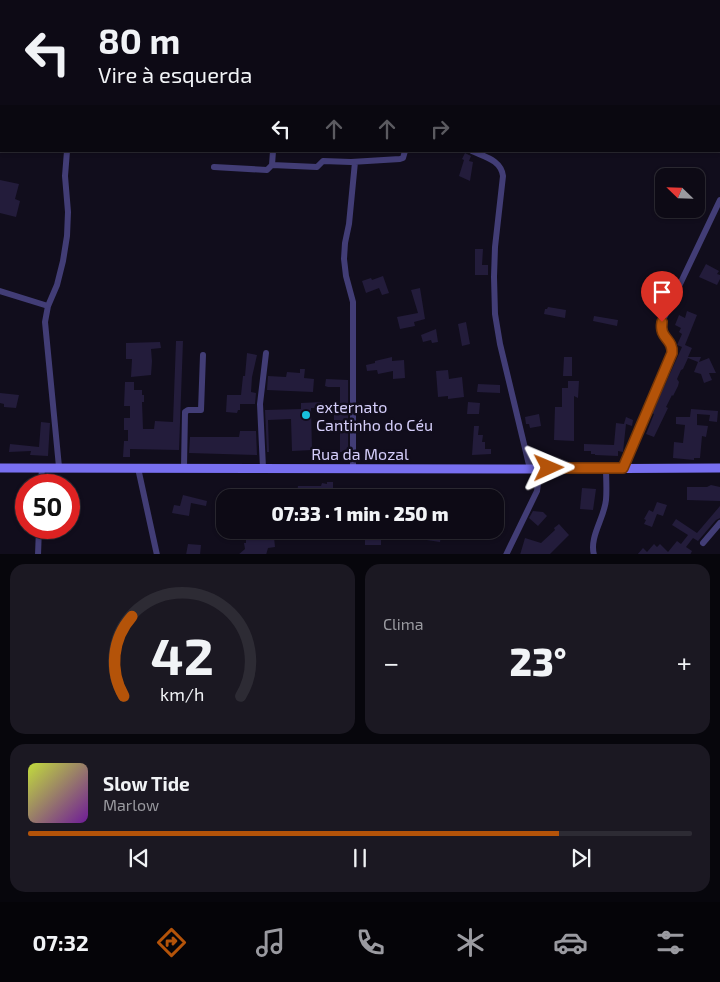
<!DOCTYPE html>
<html lang="pt">
<head>
<meta charset="utf-8">
<style>
	body { margin:0; font-family:"Exo 2",sans-serif; background:#1b1822; color:#f1f3f6; height:100vh; display:flex; flex-direction:column; font-size:19px; white-space:nowrap }
	* { box-sizing:border-box; margin:0 }
	p { font-size:16px; color:#9a9aa0 }
	.icon { flex:none; width:28px; height:28px; fill:none; stroke:currentColor; stroke-width:2; stroke-linecap:round; stroke-linejoin:round }
	.map { position:relative; height:554px; overflow:hidden }
	.panel { display:flex; flex-direction:column; gap:10px; padding:10px; background:#07060c; flex:1 }
	.panel>* { flex:none }
	.hud { position:absolute; left:0px; top:0px; width:720px; height:152px; box-shadow:0 1px 4px #0004,0 0 0 1px #2d2b34; background:#0d0a15; color:#f1f3f6; overflow:hidden }
	.needle { width:32px; rotate:293deg }
	.fabs { position:absolute; left:655px; top:168px; display:grid; gap:10px }
	.fabs a { display:grid; place-items:center; width:50px; height:50px; border-radius:10px; background:#0d0a15; box-shadow:0 1px 4px #0004,0 0 0 1px #2d2b34; font-size:25px }
	.speed { position:absolute; left:15px; top:474px; display:flex; gap:10px; font-size:25px; font-weight:700; text-align:center }
	.speed>* { display:grid; place-content:center; width:65px; height:65px; border-radius:50%; background:#0d0a15; box-shadow:0 1px 4px #0004,0 0 0 1px #2d2b34; line-height:1 }
	.speed .limit { border:8px solid #d22; background:#fff; color:#111 }
	.pin { position:absolute; display:grid; place-items:center; width:42px; height:42px; color:#fff; margin:-51px -21px; border-radius:50% 50% 50% 0; rotate:-45deg; box-shadow:0 0 5px #0007 }
	.pin .icon { rotate:45deg }
	.me { position:absolute; width:55px; margin:-28px; rotate:89deg; stroke-linejoin:round; filter:drop-shadow(0 0 4px #0008) }
	.turn { display:flex; align-items:center; gap:18px; height:105px; padding:0 15px; font-size:22px }
	.turn .icon { width:65px; height:65px; stroke-width:2.5 }
	.turn b { display:block; font-size:35px; line-height:42px }
	.lanes { display:flex; align-items:center; height:48px; padding:0 15px; background:#0003; justify-content:center; gap:25px; direction:ltr }
	.lanes .off { opacity:.35 }
	.big { font-size:38px; font-weight:800; line-height:1.1 }
	.panel .tile { flex:1; display:flex; flex-direction:column; justify-content:center; gap:8px; min-width:0; padding:0 18px; border-radius:15px; background:#1b1822 }
	.panel .dial { align-items:center; gap:0 }
	.dial svg { height:130px; overflow:visible; fill:none; stroke:#2d2b34; stroke-width:7; stroke-linecap:round; text-anchor:middle }
	.dial text { fill:#f1f3f6; stroke:none }
	.song { display:flex; align-items:center; gap:15px }
	.cover { width:60px; height:60px; border-radius:8px; background:linear-gradient(135deg,hsl(70 70% 55%),hsl(280 70% 35%)) }
	.played { height:5px; border-radius:2px; background:linear-gradient(90deg,#b45309 80%,#2d2b34 80%) }
	.keys { display:flex; justify-content:space-around; direction:ltr }
	.heat { display:flex; justify-content:space-between; align-items:center; font-size:28px; direction:ltr }
	.panel .tiles { flex:1; display:grid; gap:10px; grid-template-columns:1fr 1fr }
	.tile:last-child { grid-column:span 2 }
	.trip { position:absolute; left:216px; top:489px; width:288px; height:50px; border-radius:15px; background:#0d0a15; box-shadow:0 1px 4px #0004,0 0 0 1px #2d2b34; font-weight:800; line-height:50px; text-align:center }
	.tabs { display:flex; height:80px; justify-content:space-around; align-items:center; background:#050408; color:#9a9aa0 }
	.tabs .icon { width:35px; height:35px }
	.tabs .on { color:#b45309 }
	.tabs b { font-size:22px; color:#f1f3f6 }
	.map>svg:first-child { display:block }
	.building { fill:#231c3b }
	.lines { fill:none; stroke-linecap:round; stroke-linejoin:round }
	.lane { stroke:#423d76; stroke-width:3 }
	.street { stroke:#423d76; stroke-width:6 }
	.secondary { stroke:#786ff0; stroke-width:9 }
	.route-casing { stroke:#753606; stroke-width:12 }
	.route { stroke:#b45309; stroke-width:9 }
	.poi-dot { fill:#18c0dc; stroke:#110d1c; stroke-width:2 }
	.labels { text-anchor:middle; dominant-baseline:central; stroke-width:5; stroke-linejoin:round; paint-order:stroke }
	.poi-label { font-size:16px; fill:#d5cefa; stroke:#110d1c; text-anchor:start }
	.street-label { font-size:16px; fill:#d5cefa; stroke:#110d1c }
</style>
</head>
<body>
<div class="map">
<svg width="720" height="555" viewBox="0 0 720 555">
	<rect width="100%" height="100%" fill="#110d1c"/>
	<path class="building" d="M465,153L471,156L469,161L473,162L470,181L459,176L464,160L462,159Z
		M0,180L19,184L15,199L20,201L16,217L0,213Z
		M475,249H483L482,265H488V275H475Z
		M706,264L719,271L717,274L720,275V279L717,285L699,277Z
		M383,276L389,293L382,295L379,288L366,293L362,281L371,278L372,280Z
		M420,288L425,319L414,322L415,326L400,329L397,317L418,313L411,290Z
		M548,307L566,310L565,318L544,314L545,309H547Z
		M687,311L697,315L685,345L692,348L688,357H701L699,362L709,358L716,373H709L712,380L704,383L701,374L694,372L698,362L688,358L683,369L681,370L677,379L679,382L678,386L673,396L672,395L666,407L668,408L654,437L646,434L654,414L652,413L682,347L677,345L682,334L679,332L681,328L675,325L679,315L685,318Z
		M594,316L618,320L617,326L593,321Z
		M466,322L470,344L462,346L458,324Z
		M436,329L438,342L432,343L431,340L423,342L421,335Z
		M176,341H183L179,450L130,449V457H123L124,441H128V430H124V418H130V406H124L125,382H134V390H142V395H144V402H142L143,429H154L155,421L173,422Z
		M160,342L161,348L151,349L152,361L151,375L131,377L132,359H126V343Z
		M247,353L257,355L252,377L251,392L256,393L255,404H240V410H238L237,413L226,412L227,395H241L243,376H245Z
		M392,357V361L404,360L405,378L393,379V371L378,374L377,370L367,371L366,365L375,363V361Z
		M564,357H572V376H563Z
		M300,369H305L304,378L314,379L313,392L267,390L268,376L286,377L287,372L300,373Z
		M448,370L449,379L462,377L464,397L448,399V396L438,397L436,371Z
		M326,379L348,380V452H340V420H334V414H330V404H340V387H328L325,386Z
		M568,381H579L578,398L574,396V441L554,440L555,407H562V388H568Z
		M478,384L500,385V393L477,392Z
		M0,393L19,395L16,408L4,407V404L0,403Z
		M322,402V408H311L312,450L292,451L291,419L268,420L269,452H267L265,410L301,409V403Z
		M468,402L480,403L479,414H467Z
		M691,409L718,411L717,422L709,421L710,415L697,414V425L708,426L706,437L702,436L700,458H694V460L673,458L674,442L683,443L685,425L676,424V417H690Z
		M539,414L541,426L530,428L529,424H526L525,417Z
		M626,417L633,420L632,426L626,424L623,452L618,451V456L595,455V454H591V451H584V444L614,445L616,423L624,424Z
		M41,422L50,423L48,456L30,455L31,451L9,452L10,444L39,447Z
		M474,426H479L478,435H483L482,442H485V449H491V454L472,455Z
		M240,431H256L257,455L189,453L190,437H239Z
		M327,482H333V489H342V497L318,496V492L303,491V493H297L298,486H321L322,483L327,484Z
		M711,485L720,487V501L687,500V487H707Z
		M582,488L596,489L593,510L580,509Z
		M382,490L383,497L361,498V491Z
		M183,495L207,501L206,506L191,503L189,516L172,513L174,505L180,506Z
		M657,502L667,505L663,516L657,514L652,527L644,524L646,520L644,519L649,510L653,512Z
		M720,506V518L716,520L698,541L693,538L686,547L692,551L690,555H637L643,548L647,552L654,544L657,547L660,544L668,552L677,541L681,544L688,535L672,525L676,519L697,533Z
		M533,511L543,512L547,516L538,526L529,518Z
		M559,524L569,535L549,555H520L525,538L541,543L555,530L554,528Z
		M431,532L438,533V535L441,536L440,542L420,539V533L430,535Z
		M365,535H381V545H365Z
		M265,536L274,537L275,547L268,548L266,555H238L245,549L244,543H246V540Z
		M188,544L201,545L200,555H186Z"/>
	<g class="lines">
		<path class="lane" d="M311,0V1"/>
		<path class="street" d="M179,0V1
			M419,0L420,1
			M84,1V0
			M550,1L551,0
			M704,1V0
			M0,57L1,58
			M719,69H720
			M0,134H1
			M472,151C485,157 501,160 503,176L495,247L494,277L495,314L500,344L530,469
			M272,165L273,151
			M214,167L267,170L272,165L317,167L323,161L351,162L400,159L403,158L405,151
			M0,291L48,306
			M59,467L45,322L48,306L57,285L63,261L67,236L68,212L65,176L67,151
			M184,467L185,412L188,410H201L203,355
			M138,468L157,555
			M263,468L260,404L266,353
			M353,468V302L346,276L344,259L345,243L349,224L355,162
			M623,468L673,353C673,338 659,339 662,322L720,200
			M41,485L42,467
			M703,543L720,523
			M38,555L39,528
			M506,555L537,491L540,469
			M594,555C589,537 604,519 606,500C607,490 606,478 606,468"/>
		<path class="secondary" d="M0,468L530,469L720,468"/>
	</g>
	<g class="lines">
		<g class="route-casing">
			<path id="route" d="M549,468H623L672,353C673,338 659,339 662,322"/>
		</g>
		<use href="#route" class="route"/>
	</g>
	<circle class="poi-dot" cx="306" cy="415" r="5"/>
	<g class="labels">
		<g class="poi-label">
			<text x="316" y="406">externato<tspan x="316" dy="18">Cantinho do Céu</tspan></text>
		</g>
		<g class="street-label">
			<text x="360" y="453">Rua da Mozal</text>
		</g>
	</g>
</svg>
<div class="fabs">
<a><svg class="needle" viewBox="-14 -14 28 28"><path d="M0-13l5 13h-10z" fill="#e53935"/><path d="M0 13l5-13h-10z" fill="#9a9aa0"/></svg></a>
</div>
<div class="speed"><div class="limit">50</div></div>
<div class="pin" style="left:662px;top:322px;background:#d93025"><svg class="icon" aria-label="arrive" viewBox="0 0 24 24"><path d="M6 21V4h12l-3 4 3 4H6"/></svg></div>
<svg class="me" style="left:549px;top:468px" viewBox="-20 -20 40 40"><path d="M0-17L14 15 0 8-14 15z" fill="#b45309" stroke="#fff" stroke-width="4"/></svg>
<div class="trip">07:33 · 1 min · 250 m</div>
<div class="hud">
<div class="turn"><svg class="icon" aria-label="left" viewBox="0 0 24 24"><path d="M17 20v-9H6M10 6l-5 5 5 5"/></svg><div><b>80 m</b>Vire à esquerda</div></div>
<div class="lanes"><svg class="icon" aria-label="left" viewBox="0 0 24 24"><path d="M17 20v-9H6M10 6l-5 5 5 5"/></svg><svg class="icon off" aria-label="ahead" viewBox="0 0 24 24"><path d="M12 20V5M6 11l6-6 6 6"/></svg><svg class="icon off" aria-label="ahead" viewBox="0 0 24 24"><path d="M12 20V5M6 11l6-6 6 6"/></svg><svg class="icon off" aria-label="right" viewBox="0 0 24 24"><path d="M7 20v-9h11M14 6l5 5-5 5"/></svg></div>
</div>
</div>
<section class="panel">
<div class="tiles">
<div class="tile dial"><svg viewBox="0 0 100 80">
<path d="M14 69A42 42 0 1 1 86 69"/>
<path d="M14 69A42 42 0 0 1 19 20" stroke="#b45309"/>
<text x="50" y="56" font-size="32" font-weight="700">42</text>
<text x="50" y="72" font-size="11">km/h</text>
</svg></div>
<div class="tile"><p>Clima</p>
<div class="heat"><a>−</a><b class="big">23°</b><a>+</a></div>
</div>
<div class="tile">
<div class="song"><i class="cover"></i><div><b>Slow Tide</b><p>Marlow</p></div></div>
<div class="played"></div>
<div class="keys"><svg class="icon" aria-label="previous" viewBox="0 0 24 24"><path d="M18 5L8 12l10 7zM5 5v14"/></svg><svg class="icon" aria-label="pause" viewBox="0 0 24 24"><path d="M8 5v14M16 5v14"/></svg><svg class="icon" aria-label="next" viewBox="0 0 24 24"><path d="M6 5l10 7-10 7zM19 5v14"/></svg></div>
</div>
</div>
</section>
<nav class="tabs">
<b>07:32</b>
<svg class="icon on" aria-label="directions" viewBox="0 0 24 24"><path d="M12 3l9 9-9 9-9-9zM9 14v-3h6M13 9l2 2-2 2"/></svg>
<svg class="icon" aria-label="music" viewBox="0 0 24 24"><path d="M9 18V5l10-2v13"/><circle cx="6" cy="18" r="3"/><circle cx="16" cy="16" r="3"/></svg>
<svg class="icon" aria-label="phone" viewBox="0 0 24 24"><path d="M5 4h4l2 5-3 2q2 4 5 5l2-3 5 2v4C11 20 4 13 5 4z"/></svg>
<svg class="icon" aria-label="climate" viewBox="0 0 24 24"><path d="M12 3v18M4 7l16 10M4 17L20 7"/></svg>
<svg class="icon" aria-label="car" viewBox="0 0 24 24"><path d="M5 17H2v-5l4-1 3-4h7l3 4 3 1v5h-3M9 17h6M6 11h13"/><circle cx="7" cy="17" r="2"/><circle cx="17" cy="17" r="2"/></svg>
<svg class="icon" aria-label="filters" viewBox="0 0 24 24"><path d="M4 7h16M4 17h16"/><circle cx="9" cy="7" r="2"/><circle cx="15" cy="17" r="2"/></svg>
</nav>
</body>
</html>
